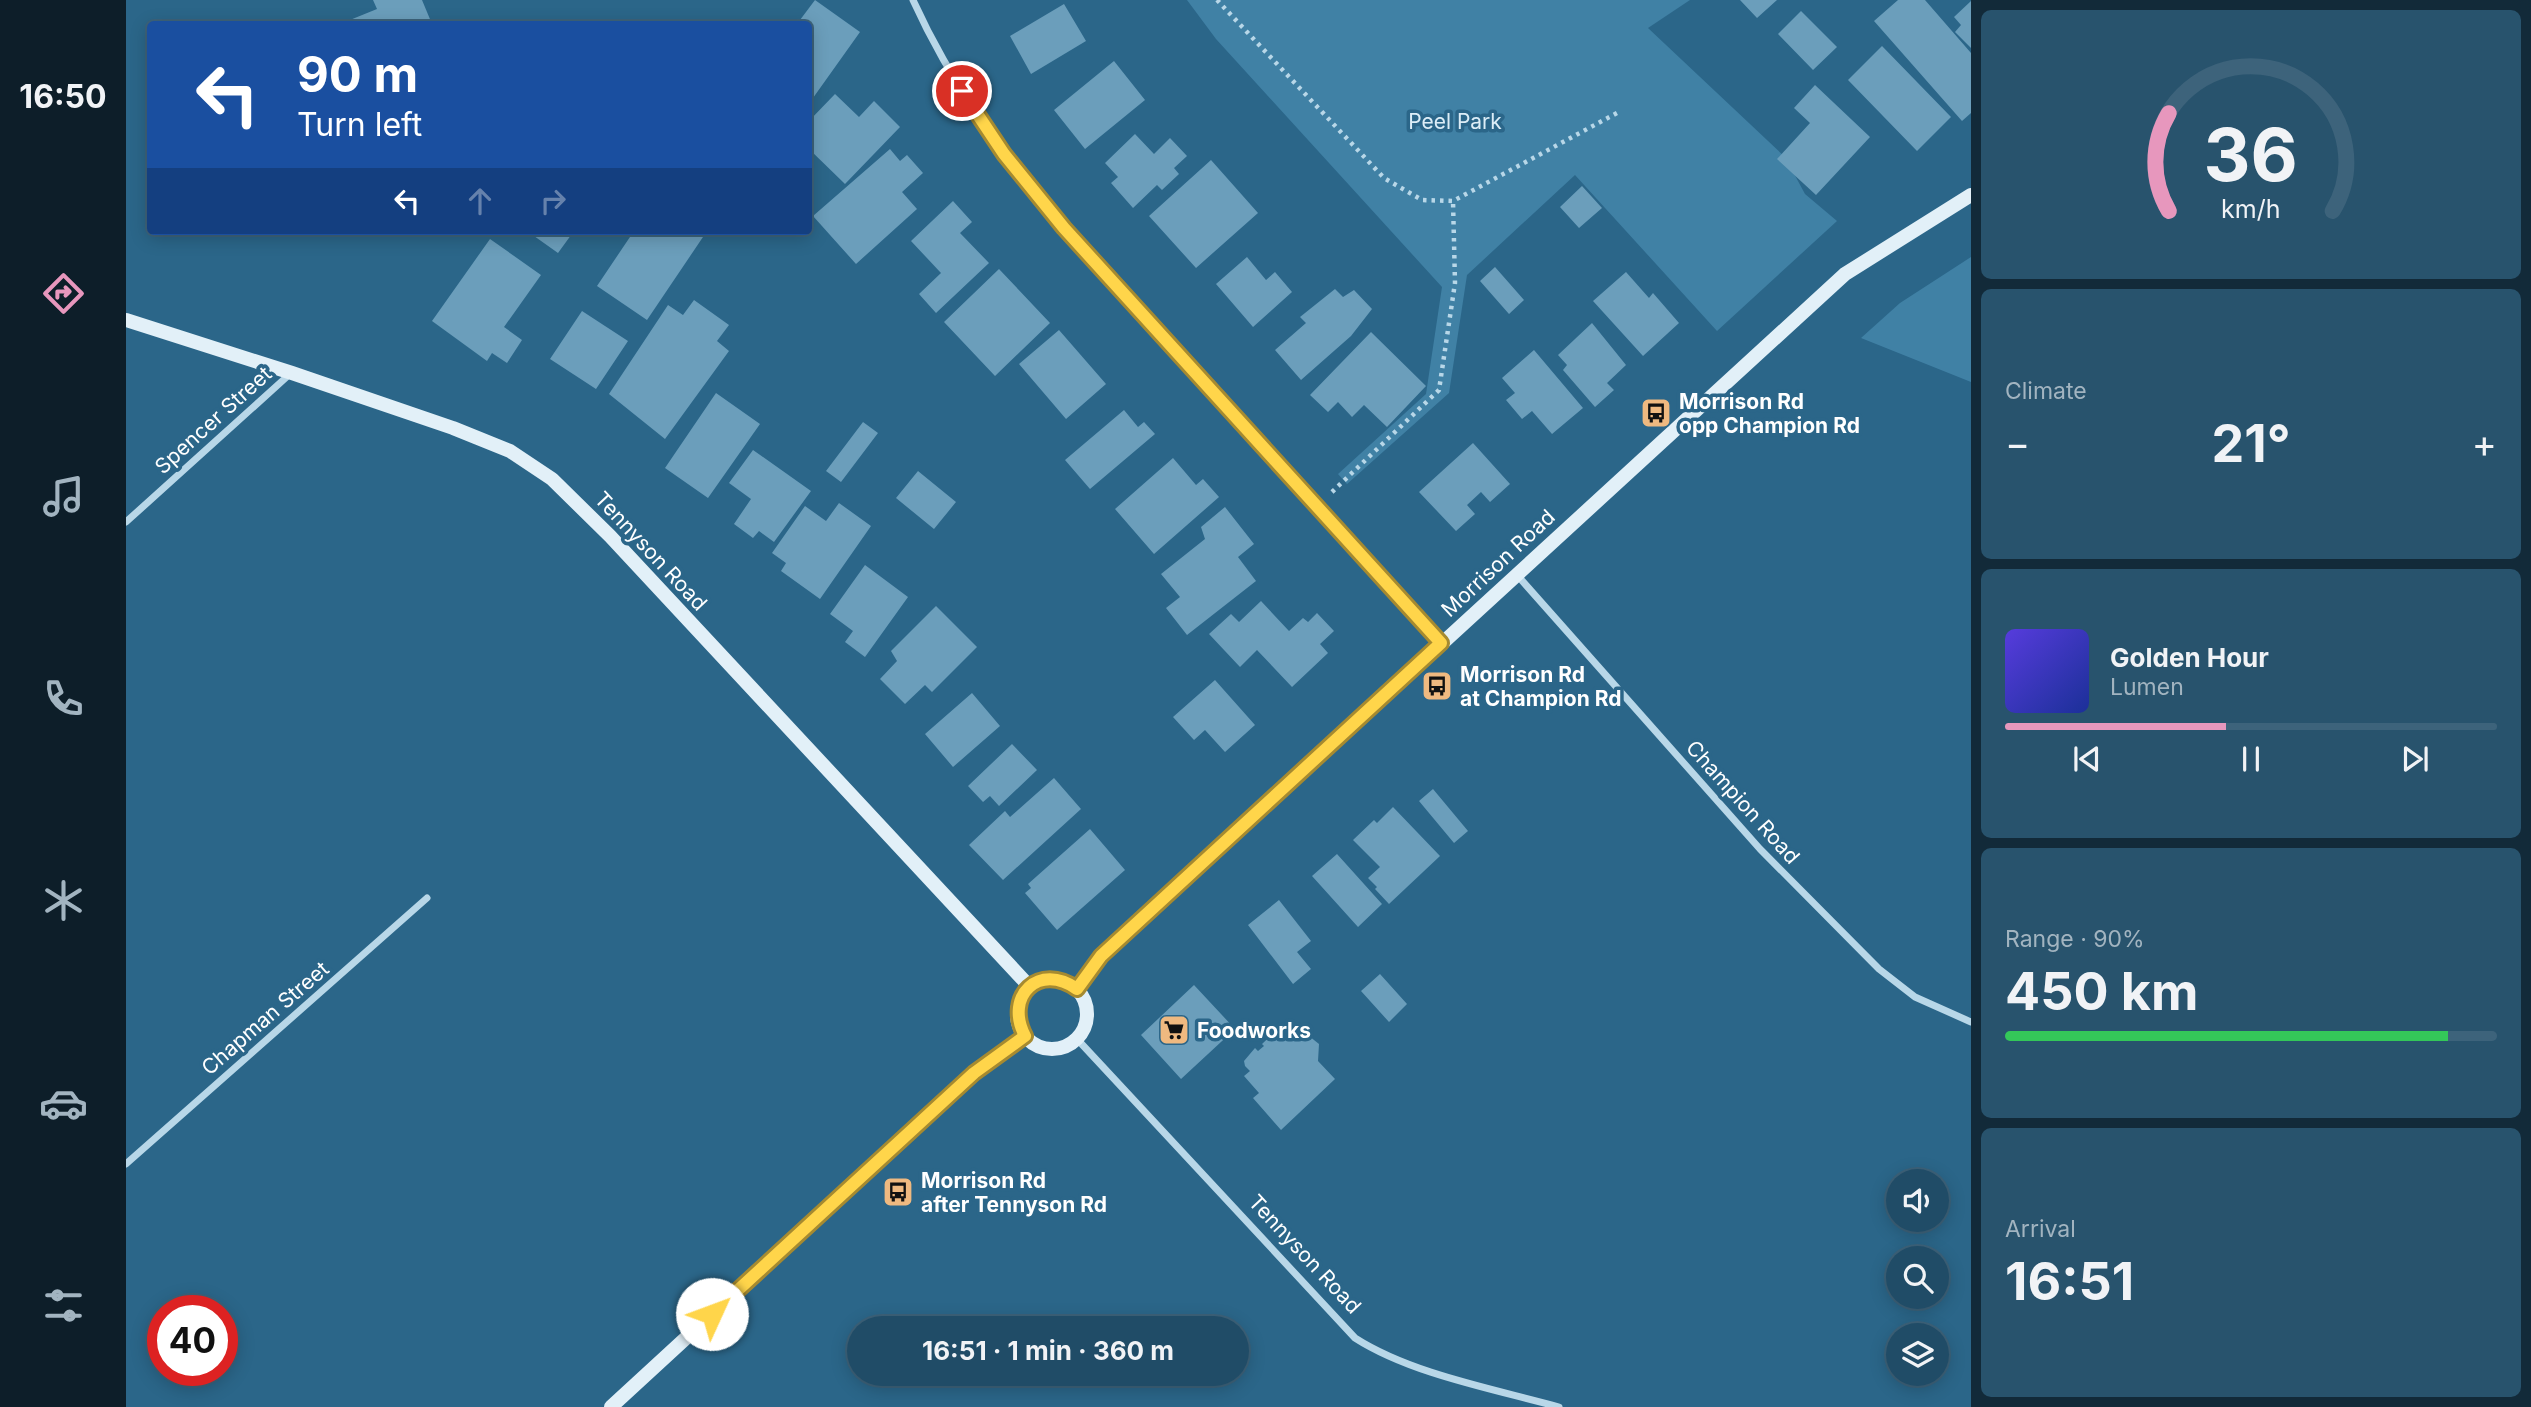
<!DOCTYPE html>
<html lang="en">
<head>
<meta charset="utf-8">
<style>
	body { margin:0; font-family:Inter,sans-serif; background:#28536d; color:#f1f3f6; height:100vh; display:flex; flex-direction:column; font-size:26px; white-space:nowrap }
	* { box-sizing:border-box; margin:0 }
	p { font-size:23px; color:#a2b4c0 }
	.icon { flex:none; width:38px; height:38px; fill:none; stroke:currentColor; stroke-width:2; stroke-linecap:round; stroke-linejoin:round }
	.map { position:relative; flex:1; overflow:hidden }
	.sheet { display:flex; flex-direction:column; gap:10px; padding:10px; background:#122a39; width:560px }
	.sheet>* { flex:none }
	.hud { position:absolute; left:21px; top:21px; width:665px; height:214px; border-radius:7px; box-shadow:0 4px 18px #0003,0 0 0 2px #3d637b; background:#1a4fa0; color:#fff; overflow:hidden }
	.buttons { position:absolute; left:1760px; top:1169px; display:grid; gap:14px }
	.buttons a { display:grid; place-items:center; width:63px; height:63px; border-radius:50%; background:#204c67; box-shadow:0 4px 18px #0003,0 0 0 2px #3d637b; font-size:35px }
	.speed { position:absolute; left:21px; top:1295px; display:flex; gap:14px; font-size:35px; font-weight:700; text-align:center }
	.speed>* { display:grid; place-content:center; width:91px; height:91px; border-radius:50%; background:#204c67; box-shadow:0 4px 18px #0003,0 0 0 2px #3d637b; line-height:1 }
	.speed .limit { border:10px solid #d22; background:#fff; color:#111 }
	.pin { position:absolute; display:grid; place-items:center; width:60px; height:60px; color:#fff; margin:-30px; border:4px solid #fff; border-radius:50%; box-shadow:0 2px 7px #0007 }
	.me { position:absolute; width:77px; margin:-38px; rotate:47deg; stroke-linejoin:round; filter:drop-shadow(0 0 5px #0008) }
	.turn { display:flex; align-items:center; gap:24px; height:147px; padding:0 35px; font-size:32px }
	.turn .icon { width:91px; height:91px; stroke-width:2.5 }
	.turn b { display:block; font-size:49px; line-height:60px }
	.lanes { display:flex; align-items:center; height:66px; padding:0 35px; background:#0003; justify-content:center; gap:35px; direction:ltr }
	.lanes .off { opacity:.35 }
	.big { font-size:52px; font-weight:700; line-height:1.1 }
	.sheet .card { flex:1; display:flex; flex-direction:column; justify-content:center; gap:10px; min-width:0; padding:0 24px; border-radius:10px; background:#28536d }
	.sheet .dial { align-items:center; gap:0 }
	.dial svg { height:182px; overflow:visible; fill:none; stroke:#3d637b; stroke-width:7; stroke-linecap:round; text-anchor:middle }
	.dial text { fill:#f1f3f6; stroke:none }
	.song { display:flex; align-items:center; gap:21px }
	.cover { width:84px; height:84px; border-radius:10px; background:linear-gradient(135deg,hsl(250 70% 55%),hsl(230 70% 35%)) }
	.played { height:7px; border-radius:4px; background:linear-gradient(90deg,#e797bd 45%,#3d637b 45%) }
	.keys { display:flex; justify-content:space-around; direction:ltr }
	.heat { display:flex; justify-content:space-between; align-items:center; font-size:38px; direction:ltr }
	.charge { height:10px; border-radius:5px; background:linear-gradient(90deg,#34c759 90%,#3d637b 0) }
	.trip { position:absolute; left:721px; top:1316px; width:402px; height:70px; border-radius:35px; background:#204c67; box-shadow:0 4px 18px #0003,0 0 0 2px #3d637b; font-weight:700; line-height:70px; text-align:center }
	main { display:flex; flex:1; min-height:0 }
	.tab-bar { display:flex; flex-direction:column; width:126px; justify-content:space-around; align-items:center; background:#0d1e29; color:#a2b4c0 }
	.tab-bar .icon { width:49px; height:49px }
	.tab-bar .current { color:#e797bd }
	.tab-bar b { font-size:32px; color:#f1f3f6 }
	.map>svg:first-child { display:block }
	.green { fill:#4081a5 }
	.building { fill:#6b9ebb }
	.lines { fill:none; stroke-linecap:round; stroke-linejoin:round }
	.path { stroke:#b8d7e8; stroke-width:4.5; stroke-dasharray:3.5 5; stroke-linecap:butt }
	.street { stroke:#b8d7e8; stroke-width:7 }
	.secondary { stroke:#e2f0f8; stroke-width:14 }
	.route-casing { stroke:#a68a30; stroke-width:18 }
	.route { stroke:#ffd54a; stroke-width:12 }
	.labels { text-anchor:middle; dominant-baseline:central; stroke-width:7; stroke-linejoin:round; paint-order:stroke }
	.park-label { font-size:21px; fill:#dcedf7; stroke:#2b6689 }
	.poi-label { font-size:21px; font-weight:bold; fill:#fff; stroke:#2b6689; text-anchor:start }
	.street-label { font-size:21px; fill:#fff; stroke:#2b6689 }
</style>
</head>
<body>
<main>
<nav class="tab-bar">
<b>16:50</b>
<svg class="icon current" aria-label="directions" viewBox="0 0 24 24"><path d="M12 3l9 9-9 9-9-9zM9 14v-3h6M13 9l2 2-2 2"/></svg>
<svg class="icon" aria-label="music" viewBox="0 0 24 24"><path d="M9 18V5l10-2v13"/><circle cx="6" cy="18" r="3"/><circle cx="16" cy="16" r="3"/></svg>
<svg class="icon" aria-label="phone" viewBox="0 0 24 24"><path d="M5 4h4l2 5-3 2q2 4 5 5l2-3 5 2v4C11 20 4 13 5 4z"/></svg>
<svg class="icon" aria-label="climate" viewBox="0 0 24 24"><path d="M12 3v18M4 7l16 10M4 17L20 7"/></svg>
<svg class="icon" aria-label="car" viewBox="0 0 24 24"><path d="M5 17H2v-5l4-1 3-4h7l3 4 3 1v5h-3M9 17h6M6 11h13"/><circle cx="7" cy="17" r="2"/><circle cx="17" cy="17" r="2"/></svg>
<svg class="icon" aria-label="filters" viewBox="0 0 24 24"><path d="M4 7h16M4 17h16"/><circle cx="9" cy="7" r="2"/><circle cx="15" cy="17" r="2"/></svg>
</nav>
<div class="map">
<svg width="1845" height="1407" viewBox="0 0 1845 1407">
	<rect width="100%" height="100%" fill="#2b6689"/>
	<path class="green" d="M1061,0H1564L1522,28L1659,157L1679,194L1711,221L1591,331L1449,175L1341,275L1323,393L1221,484L1212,474L1300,394L1316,287L1090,39Z
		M1845,257V382L1735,338L1774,303Z"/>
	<path class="building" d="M247,0H296L306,24H214L251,9Z
		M689,0L734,32L682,105V24H671Z
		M1614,0H1651L1631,18Z
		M1772,0H1799L1845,53V113L1836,121L1748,21Z
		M1845,1V48L1829,32L1835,25L1828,17Z
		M938,4L960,41L905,74L884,36Z
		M1675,11L1711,47L1687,70L1652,34Z
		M1756,46L1825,117L1791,151L1722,80Z
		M988,61L1019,100L959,149L928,110Z
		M1689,85L1744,137L1690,195L1651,159L1684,123L1668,108Z
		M709,94L733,117L748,101L774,127L719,184L682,148V122Z
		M1009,134L1028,154L1044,138L1061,156L1048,168L1053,174L1036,190L1031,185L1007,208L985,183L992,177L979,163Z
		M764,149L774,161L781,155L797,173L776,192L791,209L730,264L687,216Z
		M1085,160L1132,213L1070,268L1023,216Z
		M1456,186L1476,208L1453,228L1434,207Z
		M827,201L846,222L834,233L863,263L810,313L793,294L815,273L785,241Z
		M401,231H448L432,253Z
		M508,231H569L577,237L521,320L471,286Z
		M364,239L415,275L378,327L396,340L381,363L366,353L361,361L306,321Z
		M1121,257L1140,280L1149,272L1166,292L1127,327L1090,284Z
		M1369,267L1398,300L1383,314L1354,281Z
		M873,269L924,323L869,376L818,322Z
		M1500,272L1523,298L1527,293L1553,323L1517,356L1467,301Z
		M1209,289L1217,297L1228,290L1246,309L1225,336L1175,380L1149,350L1180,323L1174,317Z
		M568,300L603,325L591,341L603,351L539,439L483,394L542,305L557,315Z
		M456,311L502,341L470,389L424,359Z
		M1466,323L1500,365L1481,383L1488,390L1469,407L1437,370L1441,365L1432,355Z
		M933,330L980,384L940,419L893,364Z
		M1245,332L1300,386L1261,427L1238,405L1226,417L1212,402L1202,412L1184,395Z
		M1408,350L1457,408L1426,434L1406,411L1396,419L1380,400L1389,393L1376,378Z
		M590,393L634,424L582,498L539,468Z
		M998,410L1012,427L1018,422L1029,434L964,489L939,460Z
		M737,422L752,433L715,482L700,471Z
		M1347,443L1384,484L1364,502L1355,492L1341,505L1349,514L1330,531L1293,492Z
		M627,450L685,491L648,542L633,531L627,538L608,524L625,499L603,483Z
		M1047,458L1070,485L1077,479L1093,497L1028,554L989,509Z
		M792,471L830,502L808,529L770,498Z
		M713,503L745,526L694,599L655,571L660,563L646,553L679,506L700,521Z
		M1099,507L1128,544L1112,557L1130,581L1061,635L1040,608L1054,597L1035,574L1079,539L1075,527Z
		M739,565L782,597L739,657L719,642L727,631L704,614Z
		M1135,601L1163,631L1177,618L1182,622L1191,613L1208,631L1194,644L1202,653L1166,687L1131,650L1114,667L1083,634L1105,614L1113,622Z
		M810,606L851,647L806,692L799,685L779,704L754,679L771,661L765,651Z
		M1089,680L1129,725L1099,752L1079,730L1068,740L1047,717Z
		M846,693L874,726L827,767L799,734Z
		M886,744L911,770L873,806L864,796L857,802L842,786Z
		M928,778L955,809L877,880L843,845L879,811L884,817Z
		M1307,789L1342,831L1328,843L1293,801Z
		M1267,807L1314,856L1263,904L1249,889L1251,887L1242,878L1254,867L1227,840L1248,820L1251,823Z
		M964,829L999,870L931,930L899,893L905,888L902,884Z
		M1211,854L1256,904L1232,927L1186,876Z
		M1153,900L1185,941L1171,952L1185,969L1167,984L1122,925Z
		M1254,974L1281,1004L1263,1022L1235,991Z
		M1068,985L1109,1029L1055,1079L1015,1035Z
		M1157,1024L1170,1037L1183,1036L1193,1044L1192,1061L1209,1079L1155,1130L1127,1098L1133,1093L1118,1076L1124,1071L1119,1066L1118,1061L1129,1048L1132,1051L1138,1046L1136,1044Z"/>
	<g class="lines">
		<path class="path" d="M1091,0L1258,178L1296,200L1327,201L1491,113
			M1206,492L1313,390L1329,283L1327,201"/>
		<path class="street" d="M787,0C825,84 879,158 938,228L1315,643
			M0,522L165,373
			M1391,575L1634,849L1753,969L1789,997L1845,1022
			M951,1039L1229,1338C1285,1374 1368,1389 1433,1407
			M0,1164L301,898"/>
		<path class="secondary" d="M0,320L166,373L327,428L384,451L426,479L484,536L904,987
			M891 1014a35 35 0 1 1 70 0a35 35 0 1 1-70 0Z
			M951,989L975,956L1719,274L1845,195
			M485,1407L848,1073L899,1036"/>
	</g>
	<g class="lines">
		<g class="route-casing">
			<path id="route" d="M586,1314L848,1073L899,1036C878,996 913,962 951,989L975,956L1315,643L938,228L878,154L836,91"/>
		</g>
		<use href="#route" class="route"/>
	</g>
	<defs>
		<g id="bus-square" transform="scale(1.575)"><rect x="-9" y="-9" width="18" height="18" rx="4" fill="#efb980" stroke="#2b6689"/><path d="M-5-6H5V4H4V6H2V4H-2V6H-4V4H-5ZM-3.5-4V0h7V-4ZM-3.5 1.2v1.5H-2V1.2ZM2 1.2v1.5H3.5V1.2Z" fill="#111"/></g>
		<g id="supermarket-square" transform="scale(1.575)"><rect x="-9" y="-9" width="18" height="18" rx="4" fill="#efb980" stroke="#2b6689"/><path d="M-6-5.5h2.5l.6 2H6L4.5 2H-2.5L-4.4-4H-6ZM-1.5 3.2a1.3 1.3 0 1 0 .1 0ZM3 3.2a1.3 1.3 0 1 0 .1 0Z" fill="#111"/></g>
	</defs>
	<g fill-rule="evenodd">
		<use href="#bus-square" x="1530" y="413"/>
		<use href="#bus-square" x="1311" y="686"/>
		<use href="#supermarket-square" x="1048" y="1030"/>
		<use href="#bus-square" x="772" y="1192"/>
	</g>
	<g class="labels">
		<g class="park-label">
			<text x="1329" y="121">Peel Park</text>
		</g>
		<g class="poi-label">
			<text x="1553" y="401">Morrison Rd<tspan x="1553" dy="24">opp Champion Rd</tspan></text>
			<text x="1334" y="674">Morrison Rd<tspan x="1334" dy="24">at Champion Rd</tspan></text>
			<text x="1071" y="1030">Foodworks</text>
			<text x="795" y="1180">Morrison Rd<tspan x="795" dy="24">after Tennyson Rd</tspan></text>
		</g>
		<g class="street-label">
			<text transform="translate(87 420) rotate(-42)">Spencer Street</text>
			<text transform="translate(525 551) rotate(47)">Tennyson Road</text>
			<text transform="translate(1372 563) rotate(-43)">Morrison Road</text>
			<text transform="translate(1617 802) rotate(48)">Champion Road</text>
			<text transform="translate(139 1018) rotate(-41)">Chapman Street</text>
			<text transform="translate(1179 1254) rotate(47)">Tennyson Road</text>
		</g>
	</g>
</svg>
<div class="buttons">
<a><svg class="icon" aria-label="sound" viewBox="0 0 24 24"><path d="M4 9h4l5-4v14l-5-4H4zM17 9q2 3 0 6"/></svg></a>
<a><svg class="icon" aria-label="search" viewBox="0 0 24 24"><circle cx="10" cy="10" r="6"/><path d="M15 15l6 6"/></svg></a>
<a><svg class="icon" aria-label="layers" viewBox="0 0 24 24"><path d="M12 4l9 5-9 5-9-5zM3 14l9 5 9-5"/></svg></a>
</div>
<div class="speed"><div class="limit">40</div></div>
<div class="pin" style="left:836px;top:91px;background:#d93025"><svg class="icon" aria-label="arrive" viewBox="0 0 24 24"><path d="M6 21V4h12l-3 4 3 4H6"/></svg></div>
<svg class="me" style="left:586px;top:1314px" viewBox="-20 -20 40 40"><circle r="19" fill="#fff"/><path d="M0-13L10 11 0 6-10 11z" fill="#ffd54a"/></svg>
<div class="trip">16:51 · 1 min · 360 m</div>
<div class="hud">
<div class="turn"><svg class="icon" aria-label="left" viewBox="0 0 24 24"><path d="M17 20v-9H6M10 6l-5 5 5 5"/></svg><div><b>90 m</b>Turn left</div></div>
<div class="lanes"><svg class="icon" aria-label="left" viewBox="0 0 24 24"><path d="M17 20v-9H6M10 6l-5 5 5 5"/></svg><svg class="icon off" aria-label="ahead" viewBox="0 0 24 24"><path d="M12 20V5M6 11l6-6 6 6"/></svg><svg class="icon off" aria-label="right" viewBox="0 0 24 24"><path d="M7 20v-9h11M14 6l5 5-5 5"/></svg></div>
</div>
</div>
<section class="sheet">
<div class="card dial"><svg viewBox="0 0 100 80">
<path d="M14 69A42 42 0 1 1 86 69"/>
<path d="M14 69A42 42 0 0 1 14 26" stroke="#e797bd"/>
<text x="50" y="56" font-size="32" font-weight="700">36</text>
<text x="50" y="72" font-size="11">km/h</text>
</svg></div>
<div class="card"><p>Climate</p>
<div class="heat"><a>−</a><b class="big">21°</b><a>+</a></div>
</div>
<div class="card">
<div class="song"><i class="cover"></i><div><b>Golden Hour</b><p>Lumen</p></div></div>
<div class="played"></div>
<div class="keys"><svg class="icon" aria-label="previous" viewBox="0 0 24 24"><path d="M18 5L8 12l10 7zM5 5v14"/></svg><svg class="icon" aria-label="pause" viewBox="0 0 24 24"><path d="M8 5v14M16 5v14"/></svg><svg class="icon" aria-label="next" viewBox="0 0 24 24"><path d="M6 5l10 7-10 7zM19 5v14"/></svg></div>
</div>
<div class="card"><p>Range · 90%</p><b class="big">450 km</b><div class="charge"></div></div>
<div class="card"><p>Arrival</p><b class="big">16:51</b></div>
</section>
</main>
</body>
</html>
